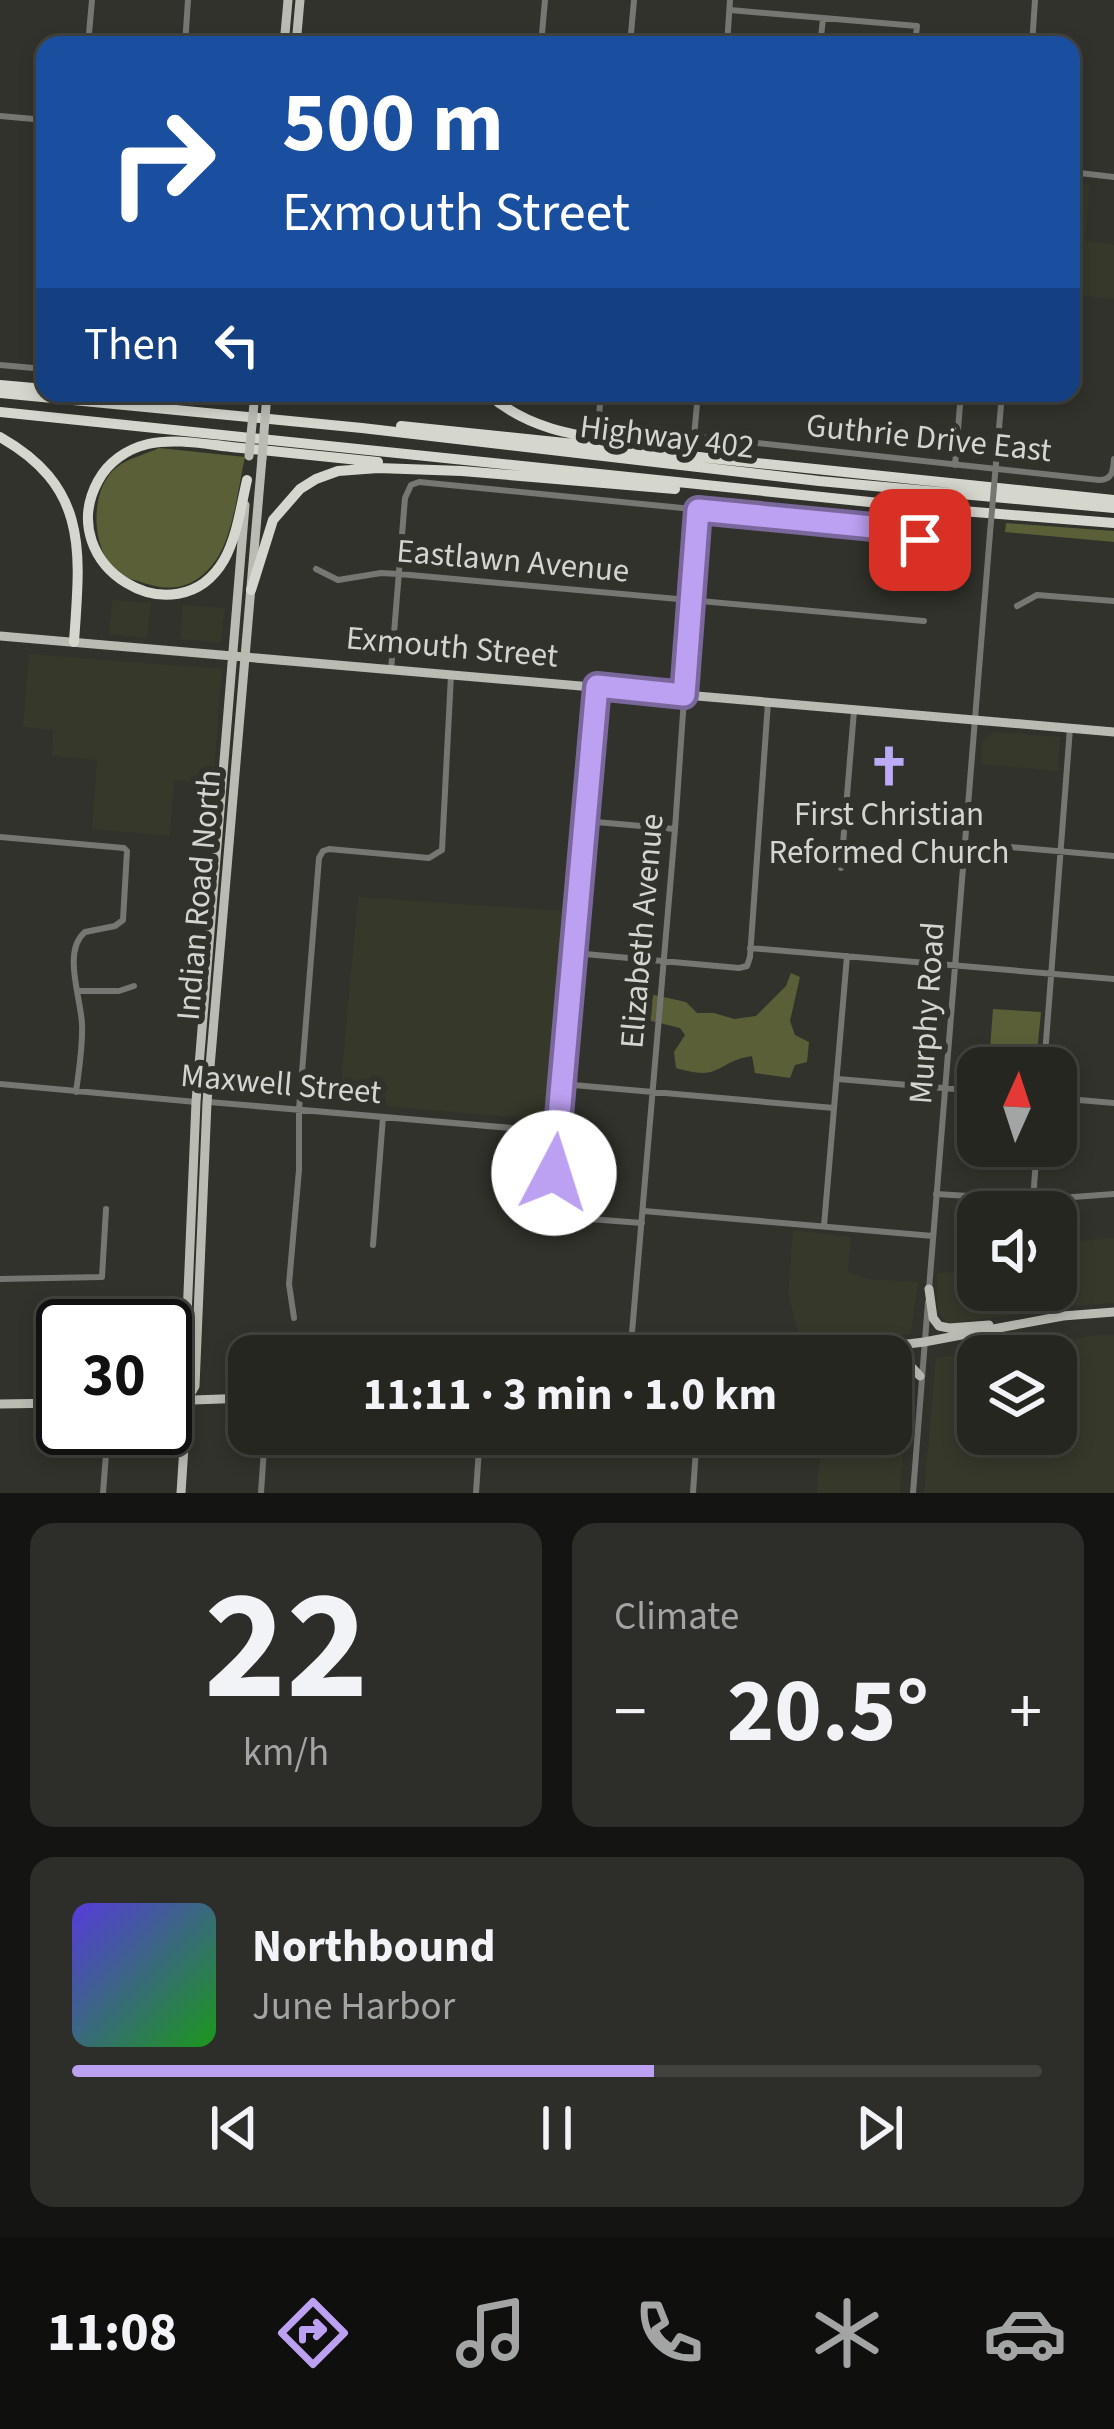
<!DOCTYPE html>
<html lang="en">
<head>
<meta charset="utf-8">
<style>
	body { margin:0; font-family:"Source Sans 3",sans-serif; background:#2d2e29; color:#f1f3f6; height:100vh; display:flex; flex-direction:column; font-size:45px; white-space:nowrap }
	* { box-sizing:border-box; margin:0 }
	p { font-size:39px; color:#a3a5a5 }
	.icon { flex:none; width:66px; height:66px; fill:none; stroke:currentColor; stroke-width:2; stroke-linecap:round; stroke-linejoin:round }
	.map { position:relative; height:1493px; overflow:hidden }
	.details { display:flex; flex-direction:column; gap:30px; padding:30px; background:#141512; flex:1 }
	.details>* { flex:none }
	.guide { position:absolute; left:36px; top:36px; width:1044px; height:366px; border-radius:24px; box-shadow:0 6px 18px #0003,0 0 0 3px #42433e; background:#1a4fa0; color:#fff; overflow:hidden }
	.needle { width:78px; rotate:3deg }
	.fabs { position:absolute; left:957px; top:1047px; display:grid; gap:24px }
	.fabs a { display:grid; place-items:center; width:120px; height:120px; border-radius:24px; background:#252620; box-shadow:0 6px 18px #0003,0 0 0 3px #42433e; font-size:60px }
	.speed { position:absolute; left:36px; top:1299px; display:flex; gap:24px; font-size:60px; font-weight:700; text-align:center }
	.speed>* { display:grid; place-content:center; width:156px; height:156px; border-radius:50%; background:#252620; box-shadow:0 6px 18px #0003,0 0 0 3px #42433e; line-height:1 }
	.speed .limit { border:6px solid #111; border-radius:18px; background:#fff; color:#111 }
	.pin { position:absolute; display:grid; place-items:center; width:102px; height:102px; color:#fff; margin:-51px; border-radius:24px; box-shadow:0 6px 18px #0006 }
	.me { position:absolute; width:132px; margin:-66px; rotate:5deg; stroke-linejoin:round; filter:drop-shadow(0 0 9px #0008) }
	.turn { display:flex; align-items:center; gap:42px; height:252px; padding:0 48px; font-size:54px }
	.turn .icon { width:156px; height:156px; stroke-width:2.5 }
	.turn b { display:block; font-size:84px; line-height:102px }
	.then { display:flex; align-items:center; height:114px; padding:0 48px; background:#0003; gap:24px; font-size:45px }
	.big { font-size:90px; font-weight:700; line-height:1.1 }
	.details .tile { flex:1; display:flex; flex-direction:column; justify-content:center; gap:18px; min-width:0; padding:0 42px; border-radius:24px; background:#2d2e29 }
	.details .dial { align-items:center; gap:0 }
	.dial b { font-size:156px; line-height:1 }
	.song { display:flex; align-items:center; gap:36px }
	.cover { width:144px; height:144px; border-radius:18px; background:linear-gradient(135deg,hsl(250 70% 55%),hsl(120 70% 35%)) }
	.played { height:12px; border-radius:6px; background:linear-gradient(90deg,#bca0f2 60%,#42433e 60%) }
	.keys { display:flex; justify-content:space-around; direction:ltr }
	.heat { display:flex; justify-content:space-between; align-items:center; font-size:66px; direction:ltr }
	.details .tiles { flex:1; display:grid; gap:30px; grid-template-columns:1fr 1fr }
	.tile:last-child { grid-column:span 2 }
	.trip { position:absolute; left:228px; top:1335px; width:684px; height:120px; border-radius:24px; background:#252620; box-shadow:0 6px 18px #0003,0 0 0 3px #42433e; font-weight:700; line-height:120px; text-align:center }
	.menu { display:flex; height:192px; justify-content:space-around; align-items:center; background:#0f0f0d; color:#a3a5a5 }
	.menu .icon { width:84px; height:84px }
	.menu .selected { color:#bca0f2 }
	.menu b { font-size:54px; color:#f1f3f6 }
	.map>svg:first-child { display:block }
	.built { fill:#36382a; fill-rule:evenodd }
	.green { fill:#5b5f37 }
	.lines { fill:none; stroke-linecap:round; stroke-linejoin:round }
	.minor { stroke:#767673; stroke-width:6 }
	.major { stroke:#babcb4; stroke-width:9 }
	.highway { stroke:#d5d7ce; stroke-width:10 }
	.minor-bridge { stroke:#767673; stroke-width:6 }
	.major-bridge { stroke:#babcb4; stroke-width:9 }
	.route-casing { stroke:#7a689d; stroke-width:30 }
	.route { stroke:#bca0f2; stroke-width:21 }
	.labels { text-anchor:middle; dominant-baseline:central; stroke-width:12; stroke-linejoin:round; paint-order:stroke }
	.street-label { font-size:33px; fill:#d4d5d1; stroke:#31322b }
	.poi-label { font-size:33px; fill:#d4d5d1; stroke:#31322b }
</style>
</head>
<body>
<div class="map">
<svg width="1114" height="1493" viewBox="0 0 1114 1493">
	<rect width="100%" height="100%" fill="#31322b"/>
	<path class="built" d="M1071,183L1090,184L1085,241L1114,245V299L1071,294Z
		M112,600L151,603L147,638L109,634Z
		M183,605L225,608L221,643L180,639Z
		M29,654L222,669L213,784L174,780L170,836L92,829L97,760L52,756L53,730L23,727Z
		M996,732L1060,737L1058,771L981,764L983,739Z
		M358,897L562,911L545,1120L339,1102Z
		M793,1230L851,1237L848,1272L867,1279L918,1282L911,1334L803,1349L788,1294Z
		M1114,1238V1303L1073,1306L948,1324L938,1312L937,1273L978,1271V1290H1056V1243Z
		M1097,1335H1114V1493H924L936,1358ZM978,1356H1056V1434H978Z
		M891,1369H899L908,1377L900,1493H817L821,1434H891Z"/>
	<path class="green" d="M159,448L245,457C238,488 233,540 213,564C192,591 167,592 138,581C132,579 126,578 121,575C90,554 88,489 117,467C129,458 146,454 159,448Z
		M1006,523L1114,531V542L1005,532Z
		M791,973L800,977L790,1021L795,1035L809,1042L807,1062L795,1065L790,1078L755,1073L752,1056C714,1062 723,1082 676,1068L674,1052L685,1035L680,1028L643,1019L645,993L686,1002L697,1013H714L734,1019L756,1016L786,986Z
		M993,1009L1041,1012L1037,1053L990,1049Z"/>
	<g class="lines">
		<path class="minor" d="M730,10L917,26L915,45
			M88,45L92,0
			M185,45L188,0
			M541,45L545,0
			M630,45L634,0
			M727,45L730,0
			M820,45L823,19
			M1032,45L1035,0
			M0,116L45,120
			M1071,172L1114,177
			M0,365L45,369
			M601,393L599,416L605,423L674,434L1099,480C1113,480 1113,470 1114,459
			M694,437L698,393
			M997,452L1002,393
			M955,465L961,393
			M316,569L338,580L381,573L399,574L924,621
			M1017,606L1037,595L1114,601
			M391,670L405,498L411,485L419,482L905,530L919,540
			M597,686L551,1207L558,1215L563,1217L642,1223
			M585,821L675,829
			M0,837L124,848L127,851L123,920L115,926L85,932C62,951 81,998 82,1024C83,1047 79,1069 76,1092
			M964,843L1114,856
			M841,868L854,711
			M750,948L1114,979
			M574,953L739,968L747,966L750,957L768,702
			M77,991H119L134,986
			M1044,1068L1070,728
			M838,1079L978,1091
			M0,1084L196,1102
			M562,1084L834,1108
			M1056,1098L1114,1103
			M209,1102L558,1132
			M936,1194L1033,1200L1114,1194
			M1033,1200L1037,1146
			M644,1211L933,1236
			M824,1226L847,956
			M373,1245L383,1117
			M0,1279L102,1277L106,1209
			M929,1289L990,533
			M294,1318L289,1284L299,1170V1110L319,858L323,851L329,849L429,858L442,850L451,675
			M630,1356L675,829L697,510
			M103,1493L108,1428
			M261,1493L265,1434
			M476,1493L480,1434
			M693,1493L697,1434
			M913,1493L928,1302"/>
		<path class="major" d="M284,45L288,0
			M296,45L300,0
			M0,636C372,665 743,701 1114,732
			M929,1289L933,1318L939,1326L949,1328L989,1325
			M812,1356L924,1342L1063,1316L1114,1312
			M891,1358L906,1361L920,1376
			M187,1400L195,1386L207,1102L262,458
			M165,1401L249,1398
			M0,1404L63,1403
			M181,1493L187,1400L184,1388L196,1102L245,505"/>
		<path class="highway" d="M0,385L45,389
			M0,393L362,428L819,481L1114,508
			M90,393L174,402
			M487,393C529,431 580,436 633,444
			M166,397L239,398L330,393
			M0,412L937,509L1114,523
			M401,426L1114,500
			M0,437C90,488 80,553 74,642
			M247,480C241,506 237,537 224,560C177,641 52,566 98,481C108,462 127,449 148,444C175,438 204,444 231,447C280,452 329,457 378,462
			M251,590L273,520L300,489L316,479L338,471L378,468L462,471L675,489"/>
		<path class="minor-bridge" d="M990,533L997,452"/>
		<path class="major-bridge" d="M249,456L255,393
			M262,458L267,393"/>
	</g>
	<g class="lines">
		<g class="route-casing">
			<path id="route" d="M554,1173L597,686L684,695L698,510L904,530L920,540"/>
		</g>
		<use href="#route" class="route"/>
	</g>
	<defs>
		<g id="church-bare" transform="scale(3.24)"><path d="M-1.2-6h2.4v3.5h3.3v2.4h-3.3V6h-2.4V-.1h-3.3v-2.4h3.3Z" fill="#bbaaf6" stroke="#31322b" stroke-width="2.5" paint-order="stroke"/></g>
	</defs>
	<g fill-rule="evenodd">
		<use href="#church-bare" x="889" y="766"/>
	</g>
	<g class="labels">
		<g class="street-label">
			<text transform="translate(667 437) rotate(7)">Highway 402</text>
			<text transform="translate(929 438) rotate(6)">Guthrie Drive East</text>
			<text transform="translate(513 561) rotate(5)">Eastlawn Avenue</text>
			<text transform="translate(452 647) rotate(5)">Exmouth Street</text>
			<text transform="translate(199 895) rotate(-85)">Indian Road North</text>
			<text transform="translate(642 931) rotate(-85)">Elizabeth Avenue</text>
			<text transform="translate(927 1013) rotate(-86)">Murphy Road</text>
			<text transform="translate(281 1084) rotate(5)">Maxwell Street</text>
		</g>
		<g class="poi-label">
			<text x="889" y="814">First Christian<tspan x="889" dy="38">Reformed Church</tspan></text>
		</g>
	</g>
</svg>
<div class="fabs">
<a><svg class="needle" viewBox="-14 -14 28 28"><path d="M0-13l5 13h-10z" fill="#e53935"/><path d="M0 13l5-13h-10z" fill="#a3a5a5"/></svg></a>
<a><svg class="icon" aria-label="sound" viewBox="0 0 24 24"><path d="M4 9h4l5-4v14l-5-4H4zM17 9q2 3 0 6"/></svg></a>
<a><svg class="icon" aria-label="layers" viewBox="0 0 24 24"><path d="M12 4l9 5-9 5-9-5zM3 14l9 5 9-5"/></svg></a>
</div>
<div class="speed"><div class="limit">30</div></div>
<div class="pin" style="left:920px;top:540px;background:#d93025"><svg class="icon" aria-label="arrive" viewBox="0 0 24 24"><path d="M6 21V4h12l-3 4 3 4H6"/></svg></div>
<svg class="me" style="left:554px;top:1173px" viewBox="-20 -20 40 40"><circle r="19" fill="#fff"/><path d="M0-13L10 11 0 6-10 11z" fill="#bca0f2"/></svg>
<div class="trip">11:11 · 3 min · 1.0 km</div>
<div class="guide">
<div class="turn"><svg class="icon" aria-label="right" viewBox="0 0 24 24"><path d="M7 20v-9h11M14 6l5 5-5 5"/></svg><div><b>500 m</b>Exmouth Street</div></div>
<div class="then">Then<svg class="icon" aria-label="left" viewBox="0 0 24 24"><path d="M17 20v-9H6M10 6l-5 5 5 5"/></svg></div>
</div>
</div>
<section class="details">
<div class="tiles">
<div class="tile dial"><b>22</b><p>km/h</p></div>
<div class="tile"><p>Climate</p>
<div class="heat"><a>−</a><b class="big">20.5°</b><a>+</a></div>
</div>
<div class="tile">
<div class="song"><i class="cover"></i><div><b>Northbound</b><p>June Harbor</p></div></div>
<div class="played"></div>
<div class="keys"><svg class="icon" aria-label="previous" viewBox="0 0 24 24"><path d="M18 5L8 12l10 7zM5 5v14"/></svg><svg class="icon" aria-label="pause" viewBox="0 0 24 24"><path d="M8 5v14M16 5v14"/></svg><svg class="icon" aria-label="next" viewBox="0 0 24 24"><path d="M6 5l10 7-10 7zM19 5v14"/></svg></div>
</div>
</div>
</section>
<nav class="menu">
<b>11:08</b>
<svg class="icon selected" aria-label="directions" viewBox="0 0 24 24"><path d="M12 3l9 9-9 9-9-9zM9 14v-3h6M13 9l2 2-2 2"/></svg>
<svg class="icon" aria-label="music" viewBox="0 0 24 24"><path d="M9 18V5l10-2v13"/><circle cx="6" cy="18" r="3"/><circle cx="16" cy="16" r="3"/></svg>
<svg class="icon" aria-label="phone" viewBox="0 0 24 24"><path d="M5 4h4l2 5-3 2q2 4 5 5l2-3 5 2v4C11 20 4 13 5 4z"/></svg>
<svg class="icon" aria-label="climate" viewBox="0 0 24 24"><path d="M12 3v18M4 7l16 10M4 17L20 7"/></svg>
<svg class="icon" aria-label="car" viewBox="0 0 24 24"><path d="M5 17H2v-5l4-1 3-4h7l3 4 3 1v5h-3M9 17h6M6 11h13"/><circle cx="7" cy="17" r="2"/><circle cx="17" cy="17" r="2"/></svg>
</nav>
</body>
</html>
